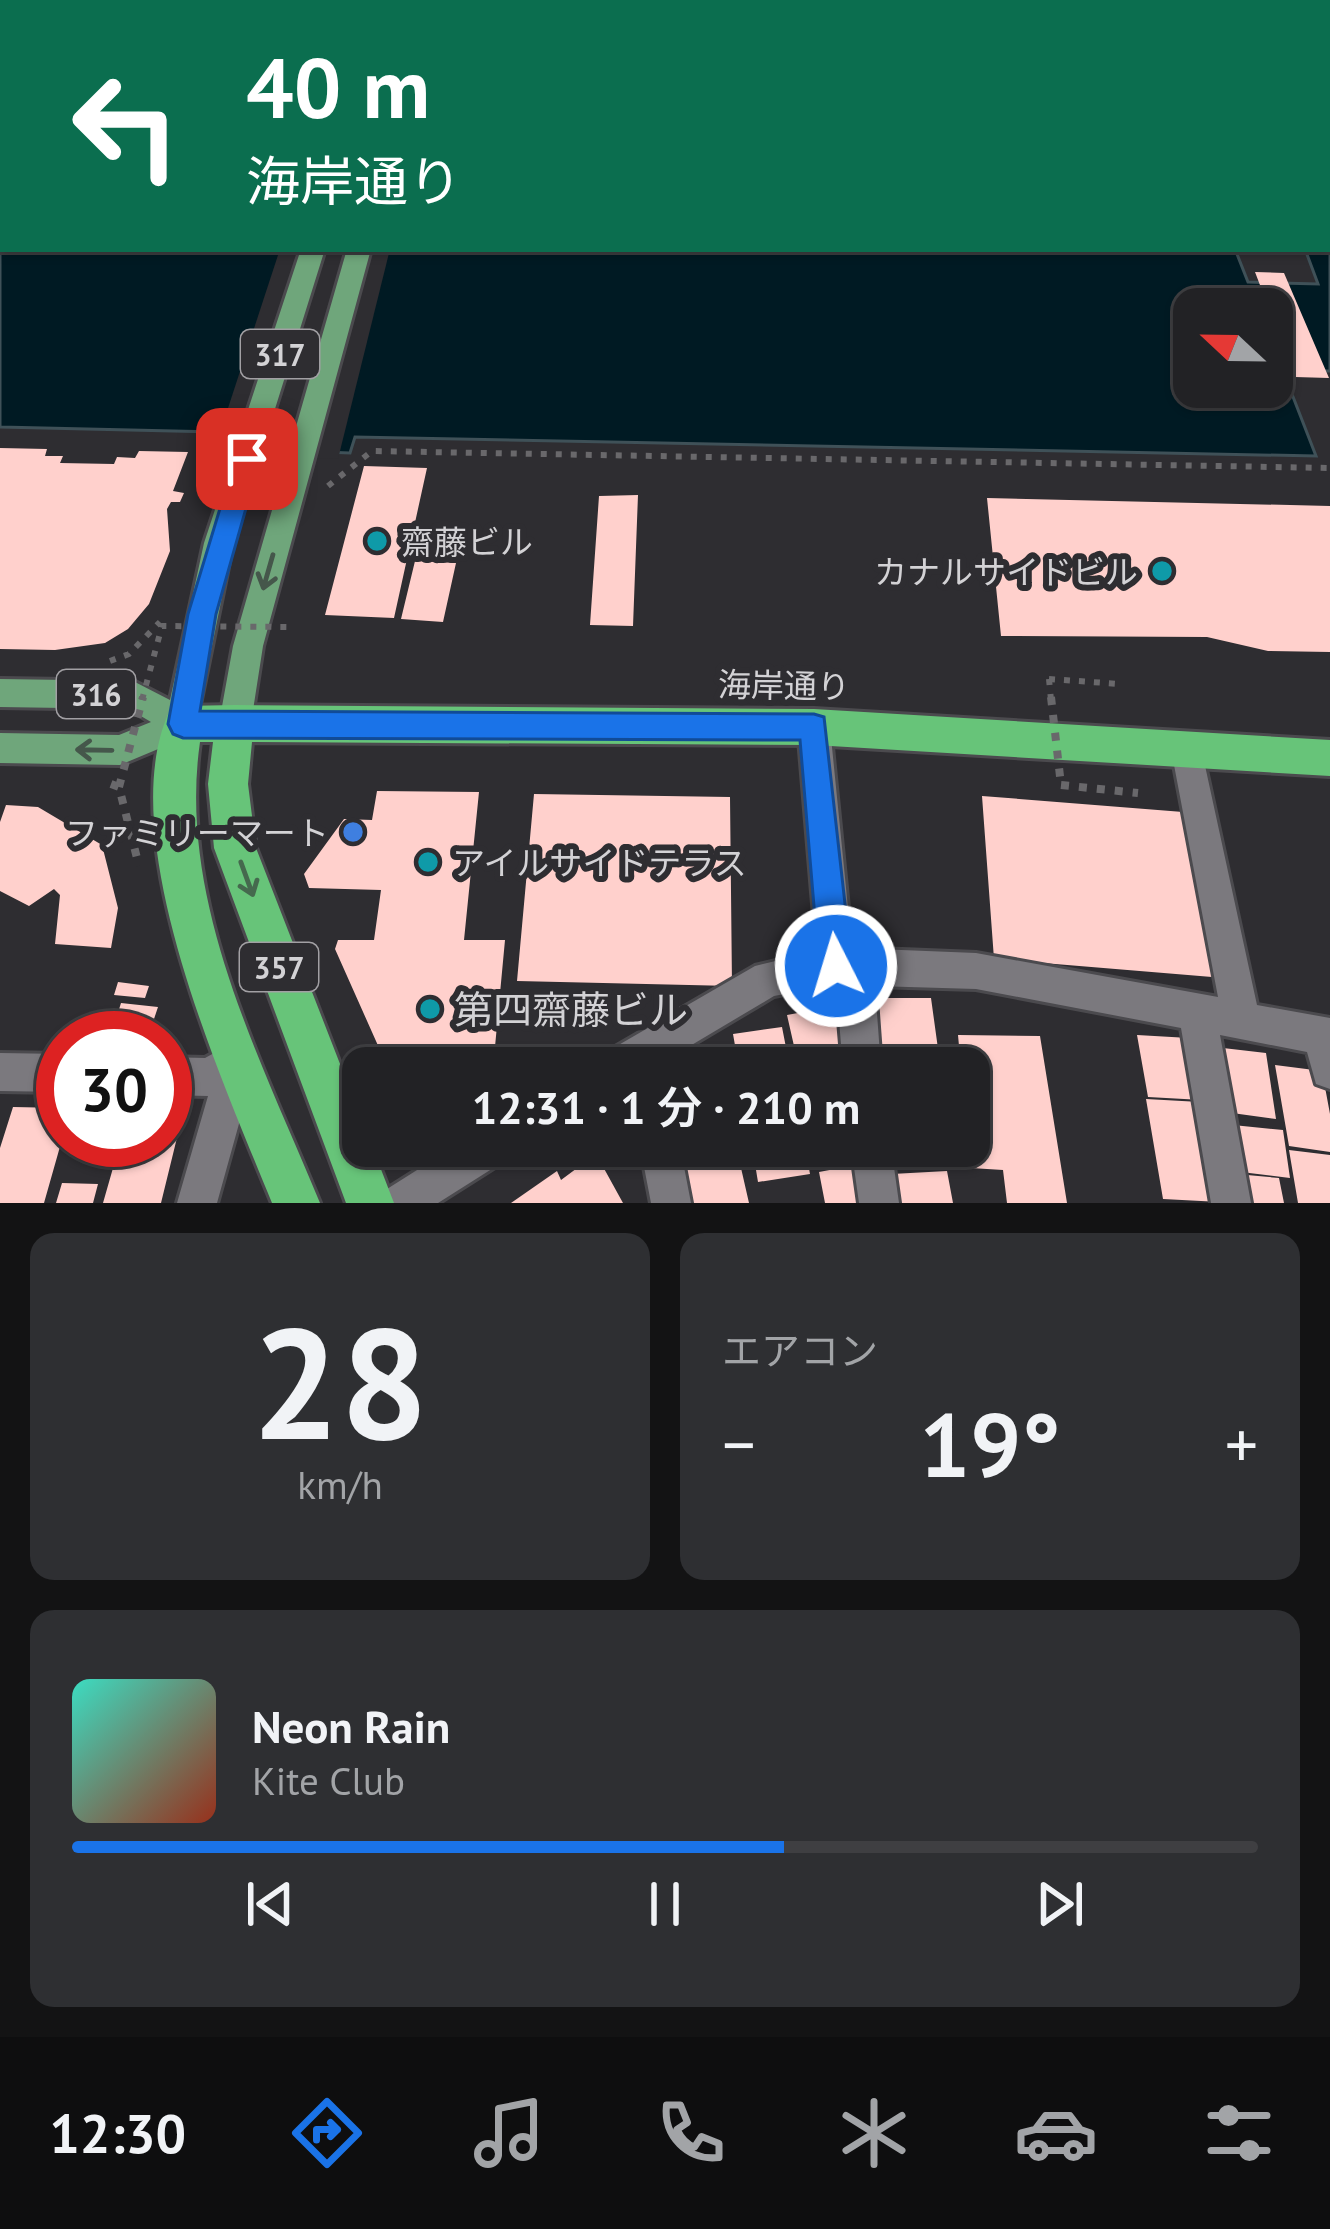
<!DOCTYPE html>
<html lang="ja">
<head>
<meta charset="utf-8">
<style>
	body { margin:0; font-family:"PT Sans","Noto Sans JP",sans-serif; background:#2e2f32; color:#f1f3f6; height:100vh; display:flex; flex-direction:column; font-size:45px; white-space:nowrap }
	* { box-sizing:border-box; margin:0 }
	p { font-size:39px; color:#a2a4a7 }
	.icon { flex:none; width:66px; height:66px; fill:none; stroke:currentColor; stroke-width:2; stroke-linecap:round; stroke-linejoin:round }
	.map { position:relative; height:1203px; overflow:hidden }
	.details { display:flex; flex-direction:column; gap:30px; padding:30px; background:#131314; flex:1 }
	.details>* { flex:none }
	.guide { position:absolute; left:0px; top:0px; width:1332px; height:252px; box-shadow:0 3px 9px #0004,0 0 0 3px #3f3f42; background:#0b6e4f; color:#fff; overflow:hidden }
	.needle { width:78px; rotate:292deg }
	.fabs { position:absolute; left:1173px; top:288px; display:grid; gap:24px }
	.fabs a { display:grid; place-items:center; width:120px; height:120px; border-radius:24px; background:#222225; box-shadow:0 3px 9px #0004,0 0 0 3px #3f3f42; font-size:60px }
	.speed { position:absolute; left:36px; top:1011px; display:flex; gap:24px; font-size:60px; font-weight:700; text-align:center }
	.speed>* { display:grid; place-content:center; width:156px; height:156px; border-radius:50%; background:#222225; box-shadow:0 3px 9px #0004,0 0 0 3px #3f3f42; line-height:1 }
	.speed .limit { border:18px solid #d22; background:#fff; color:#111 }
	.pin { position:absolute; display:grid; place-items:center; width:102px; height:102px; color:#fff; margin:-51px; border-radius:24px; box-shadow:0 6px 18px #0006 }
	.me { position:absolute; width:132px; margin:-66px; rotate:355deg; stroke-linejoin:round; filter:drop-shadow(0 0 9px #0008) }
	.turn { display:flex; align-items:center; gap:42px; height:252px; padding:0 48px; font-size:54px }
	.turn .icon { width:156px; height:156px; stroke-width:2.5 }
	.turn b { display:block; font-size:84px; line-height:102px }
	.big { font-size:90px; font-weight:600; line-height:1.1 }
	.details .tile { flex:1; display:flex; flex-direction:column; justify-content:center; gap:18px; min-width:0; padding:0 42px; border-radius:24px; background:#2e2f32 }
	.details .dial { align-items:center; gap:0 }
	.dial b { font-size:156px; line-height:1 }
	.song { display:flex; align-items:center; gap:36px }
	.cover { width:144px; height:144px; border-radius:18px; background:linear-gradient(135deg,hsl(170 70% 55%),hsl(10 70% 35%)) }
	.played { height:12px; border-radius:6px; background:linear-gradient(90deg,#1a73e8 60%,#3f3f42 60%) }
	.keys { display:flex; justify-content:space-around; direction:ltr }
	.heat { display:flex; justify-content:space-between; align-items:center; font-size:66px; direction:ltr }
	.details .tiles { flex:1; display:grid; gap:30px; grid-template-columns:1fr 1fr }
	.tile:last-child { grid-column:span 2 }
	.trip { position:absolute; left:342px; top:1047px; width:648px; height:120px; border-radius:24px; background:#222225; box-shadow:0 3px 9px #0004,0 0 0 3px #3f3f42; font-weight:600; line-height:120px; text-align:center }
	.dock { display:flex; height:192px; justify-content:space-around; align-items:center; background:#0e0e0f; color:#a2a4a7 }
	.dock .icon { width:84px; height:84px }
	.dock .current { color:#1a73e8 }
	.dock b { font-size:54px; color:#f1f3f6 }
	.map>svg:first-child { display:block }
	.water { fill:#001a23; stroke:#3f5158; stroke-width:3; fill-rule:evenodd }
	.pier { fill:#2e2d31 }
	.building { fill:#ffd0cc }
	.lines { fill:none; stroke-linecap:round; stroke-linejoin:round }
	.minor-casing { stroke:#4b4a4e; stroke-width:6 }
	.major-casing { stroke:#4b4a4e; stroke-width:6 }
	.highway-casing { stroke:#4b4a4e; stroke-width:6 }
	.path-far1 { stroke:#69686b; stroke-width:6; stroke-dasharray:6 9; stroke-linecap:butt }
	.path { stroke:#69686b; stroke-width:8; stroke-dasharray:8 10; stroke-linecap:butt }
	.minor { fill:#7b797e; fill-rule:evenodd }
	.major { fill:#6fa67b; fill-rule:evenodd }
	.highway { fill:#67c479; fill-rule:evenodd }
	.path-bridge-far1 { stroke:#69686b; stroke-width:6; stroke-dasharray:6 9; stroke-linecap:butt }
	.path-bridge { stroke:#69686b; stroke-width:8; stroke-dasharray:8 10; stroke-linecap:butt }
	.oneway { stroke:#45574b }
	.oneway2 { stroke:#45694e }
	.route { fill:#1a73e8; stroke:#114b97; stroke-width:3 }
	.culture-dot { fill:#0f9aa8; stroke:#2e2d31; stroke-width:4.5 }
	.shop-dot { fill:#3f7fe0; stroke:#2e2d31; stroke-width:4.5 }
	.labels { text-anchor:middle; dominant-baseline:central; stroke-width:12; stroke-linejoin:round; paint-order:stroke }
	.shield { fill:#2e2d31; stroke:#a2a0a4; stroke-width:3 }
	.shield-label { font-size:30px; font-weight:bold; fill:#d3d2d5 }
	.poi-label { font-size:33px; fill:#d3d2d5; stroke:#2e2d31; text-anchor:start }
	.street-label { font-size:33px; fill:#d3d2d5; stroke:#2e2d31 }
	.near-poi-label { font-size:39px; fill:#d3d2d5; stroke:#2e2d31; text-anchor:start }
</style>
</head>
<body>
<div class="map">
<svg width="1330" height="1203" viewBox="0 0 1330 1203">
	<rect width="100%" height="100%" fill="#2e2d31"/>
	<path class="water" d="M0,195L3,249H1235L1248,282L1318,284L1305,249H1329L1330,213V371H1283L1316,456L355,437L350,453L212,448L216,432L0,427ZM1194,309H1272V387H1194Z"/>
	<path class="pier" d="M280,249H390L338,459L213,454Z"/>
	<path class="building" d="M1255,272L1284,273L1329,378L1295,377Z
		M0,448L47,449L45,456H63L60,463L114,464L117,457L135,458L139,451L188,452L173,491L184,493L180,502H171L167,509L170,551L149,604L128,629L105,643L55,650L0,649Z
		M364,466L427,468L394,618L325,615Z
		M638,495L633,626L590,625L599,496Z
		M987,498L1330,506V652L1268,651L1207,637L1001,636Z
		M415,561L456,563L443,622L401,619Z
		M377,791L479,792L464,940H505L493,1068H388L335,949L338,940H374L381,890L309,888L304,874L344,819L372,820Z
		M534,794L730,797L732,986L517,981Z
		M982,796L1183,812L1212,977L994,959Z
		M6,805L38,807L102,845L118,908L111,948L55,944L60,895L54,889L29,906L0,891V822Z
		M118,982L149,986L145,998L114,995Z
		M875,998H931L939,1056H881Z
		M121,1003L158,1007L153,1022L116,1019Z
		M841,1005L847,1068H799L787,1015Z
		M782,1027L790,1068H739L733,1034Z
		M958,1035L1040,1036L1067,1203H1007L1003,1170L971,1168L969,1068H961Z
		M1137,1035L1189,1038L1202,1100L1148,1097Z
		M1223,1048L1266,1053L1276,1119L1232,1113Z
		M1275,1065L1322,1071L1330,1114V1152L1289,1146Z
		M1146,1099L1200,1102L1220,1202L1163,1199Z
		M165,1101H186L161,1203H103L121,1140H165Z
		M13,1107L63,1108V1136L44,1203H0V1148Z
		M1233,1125L1283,1130L1290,1178L1241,1172Z
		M681,1146H736L749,1203H692Z
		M752,1146H805L810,1174L758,1182Z
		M815,1146H854L856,1158L819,1165Z
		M888,1146H945L948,1168L890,1169Z
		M1289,1150L1330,1155V1203H1298Z
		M596,1154L623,1203H511L557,1171L561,1180Z
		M856,1165L865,1203H825L819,1172Z
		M947,1171L953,1203H896L892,1174Z
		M1236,1174L1279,1178L1284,1203H1241Z
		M62,1183L98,1184L93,1203H56Z"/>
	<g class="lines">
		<g class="minor-casing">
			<path id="minor" d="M807,0H827V3H807Z
				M986,0H1008L1010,3H988Z
				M1036,0H1057L1059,3H1038Z
				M0,28H3V40H0Z
				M814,712L825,717L830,727L852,948L976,953L1218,997L1171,749L1175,738L1187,734L1199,738L1257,1005L1330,1018V1089L1316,1084L1307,1052L1220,1035L1251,1203H1211L1181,1028L976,989L875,986L881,1068H843L836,984L774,996L653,1068H598L603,1054L755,966L817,951L798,727L803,717Z
				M238,1040L251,1046L257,1059L217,1203H177L208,1096L165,1095V1057L205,1058Z
				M0,1053L63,1054V1092L0,1091Z
				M455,1146H512L506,1160L438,1203H381L387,1189Z
				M640,1146H680L691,1203H651Z
				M851,1146H891L899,1203H859Z"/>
		</g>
		<g class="major-casing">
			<path id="major" d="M379,0H399L378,3Z
				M418,0H438L417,3Z
				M301,249H325L233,543L194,734L120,765L0,763V733L119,735L151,722L129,709L0,707V679L133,681L170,700L204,543Z
				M347,249H371L263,646L251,723L246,733L235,738L224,733L219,723L233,646Z"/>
		</g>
		<g class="highway-casing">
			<path id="highway" d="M235,705L814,709L1330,740V776L814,745L252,742L248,784L256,848L363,1123V1146H372L394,1203H346L214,848L208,784L213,742H200C177,901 261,1060 320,1203H272C223,1082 112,838 169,712L183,706Z"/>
		</g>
		<path class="path-far1" d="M328,486L372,451L1330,468
			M110,661L129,654L160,622
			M1049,679L1120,684"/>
		<path class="path" d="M111,784L119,787L139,866
			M1061,785L1138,793"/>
		<use href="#minor" class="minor"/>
		<use href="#major" class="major"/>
		<use href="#highway" class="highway"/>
		<path class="path-bridge-far1" d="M1049,679L1051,700
			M142,700L162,626L288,627"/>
		<path class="path-bridge" d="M1051,697L1061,785
			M119,787L143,697"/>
	</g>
	<defs><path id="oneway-shaft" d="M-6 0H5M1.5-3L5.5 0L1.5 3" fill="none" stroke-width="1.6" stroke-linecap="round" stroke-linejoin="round" transform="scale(3)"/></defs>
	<g class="oneway">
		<use href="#oneway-shaft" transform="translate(268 572) rotate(106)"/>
		<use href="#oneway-shaft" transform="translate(94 750) rotate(-179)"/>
	</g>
	<use class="oneway2" href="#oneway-shaft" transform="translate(247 879) rotate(70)"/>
	<path class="route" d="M247,449L260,459L216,614L200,711L814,714L824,717L852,966L848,977L836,982L824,977L819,966L800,740L183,738L173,734L168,724L188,614L235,459Z"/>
	<g class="culture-dot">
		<circle cx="377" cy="541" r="12"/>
		<circle cx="1162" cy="571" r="12"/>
		<circle cx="428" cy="862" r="12"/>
		<circle cx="430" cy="1009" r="12"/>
	</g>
	<circle class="shop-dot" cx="353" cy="832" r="12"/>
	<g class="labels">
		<g class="shield">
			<rect x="241" y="330" width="78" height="48" rx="9"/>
			<rect x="57" y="670" width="78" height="48" rx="9"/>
			<rect x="240" y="943" width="78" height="48" rx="9"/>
		</g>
		<g class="shield-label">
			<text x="280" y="354">317</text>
			<text x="96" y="694">316</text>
			<text x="279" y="967">357</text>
		</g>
		<g class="poi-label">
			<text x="401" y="541">齋藤ビル</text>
			<text x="1138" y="571" text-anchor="end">カナルサイドビル</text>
			<text x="329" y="832" text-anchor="end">ファミリーマート</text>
			<text x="452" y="862">アイルサイドテラス</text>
		</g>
		<g class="street-label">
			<text transform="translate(784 685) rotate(1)">海岸通り</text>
		</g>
		<g class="near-poi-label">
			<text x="454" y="1009">第四齋藤ビル</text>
		</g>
	</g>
</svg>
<div class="fabs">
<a><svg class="needle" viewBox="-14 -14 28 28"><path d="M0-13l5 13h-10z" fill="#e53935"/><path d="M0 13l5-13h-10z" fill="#a2a4a7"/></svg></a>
</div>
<div class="speed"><div class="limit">30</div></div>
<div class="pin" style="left:247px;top:459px;background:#d93025"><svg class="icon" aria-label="arrive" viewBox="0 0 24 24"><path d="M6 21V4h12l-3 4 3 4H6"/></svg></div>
<svg class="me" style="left:836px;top:966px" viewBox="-20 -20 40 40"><circle r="17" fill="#1a73e8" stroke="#fff" stroke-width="3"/><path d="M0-11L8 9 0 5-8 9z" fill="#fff"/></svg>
<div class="trip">12:31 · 1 分 · 210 m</div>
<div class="guide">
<div class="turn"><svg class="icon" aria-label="left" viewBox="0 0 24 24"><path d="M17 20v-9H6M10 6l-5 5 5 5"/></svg><div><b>40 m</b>海岸通り</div></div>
</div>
</div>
<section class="details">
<div class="tiles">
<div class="tile dial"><b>28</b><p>km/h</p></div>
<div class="tile"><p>エアコン</p>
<div class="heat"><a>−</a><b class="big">19°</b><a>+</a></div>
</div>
<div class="tile">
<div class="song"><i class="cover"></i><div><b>Neon Rain</b><p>Kite Club</p></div></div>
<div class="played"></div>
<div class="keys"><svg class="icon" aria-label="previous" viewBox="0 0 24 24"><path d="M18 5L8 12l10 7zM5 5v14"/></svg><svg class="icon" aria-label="pause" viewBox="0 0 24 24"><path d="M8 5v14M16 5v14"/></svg><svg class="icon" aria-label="next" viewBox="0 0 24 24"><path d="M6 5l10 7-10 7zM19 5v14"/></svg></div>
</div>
</div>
</section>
<nav class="dock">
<b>12:30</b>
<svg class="icon current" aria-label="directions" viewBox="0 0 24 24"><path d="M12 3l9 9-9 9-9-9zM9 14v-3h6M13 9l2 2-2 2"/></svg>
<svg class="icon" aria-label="music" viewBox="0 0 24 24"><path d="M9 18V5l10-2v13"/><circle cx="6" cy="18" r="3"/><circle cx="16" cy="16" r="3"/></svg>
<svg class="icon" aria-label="phone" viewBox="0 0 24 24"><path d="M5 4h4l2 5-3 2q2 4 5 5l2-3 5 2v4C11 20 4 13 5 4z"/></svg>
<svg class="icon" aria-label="climate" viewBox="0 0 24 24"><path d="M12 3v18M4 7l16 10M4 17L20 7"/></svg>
<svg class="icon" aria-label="car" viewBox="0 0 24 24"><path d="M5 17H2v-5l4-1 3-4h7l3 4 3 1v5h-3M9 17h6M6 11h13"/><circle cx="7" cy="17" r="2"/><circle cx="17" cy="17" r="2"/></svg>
<svg class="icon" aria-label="filters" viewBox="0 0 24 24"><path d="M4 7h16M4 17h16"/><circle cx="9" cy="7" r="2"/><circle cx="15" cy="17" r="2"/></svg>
</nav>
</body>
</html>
